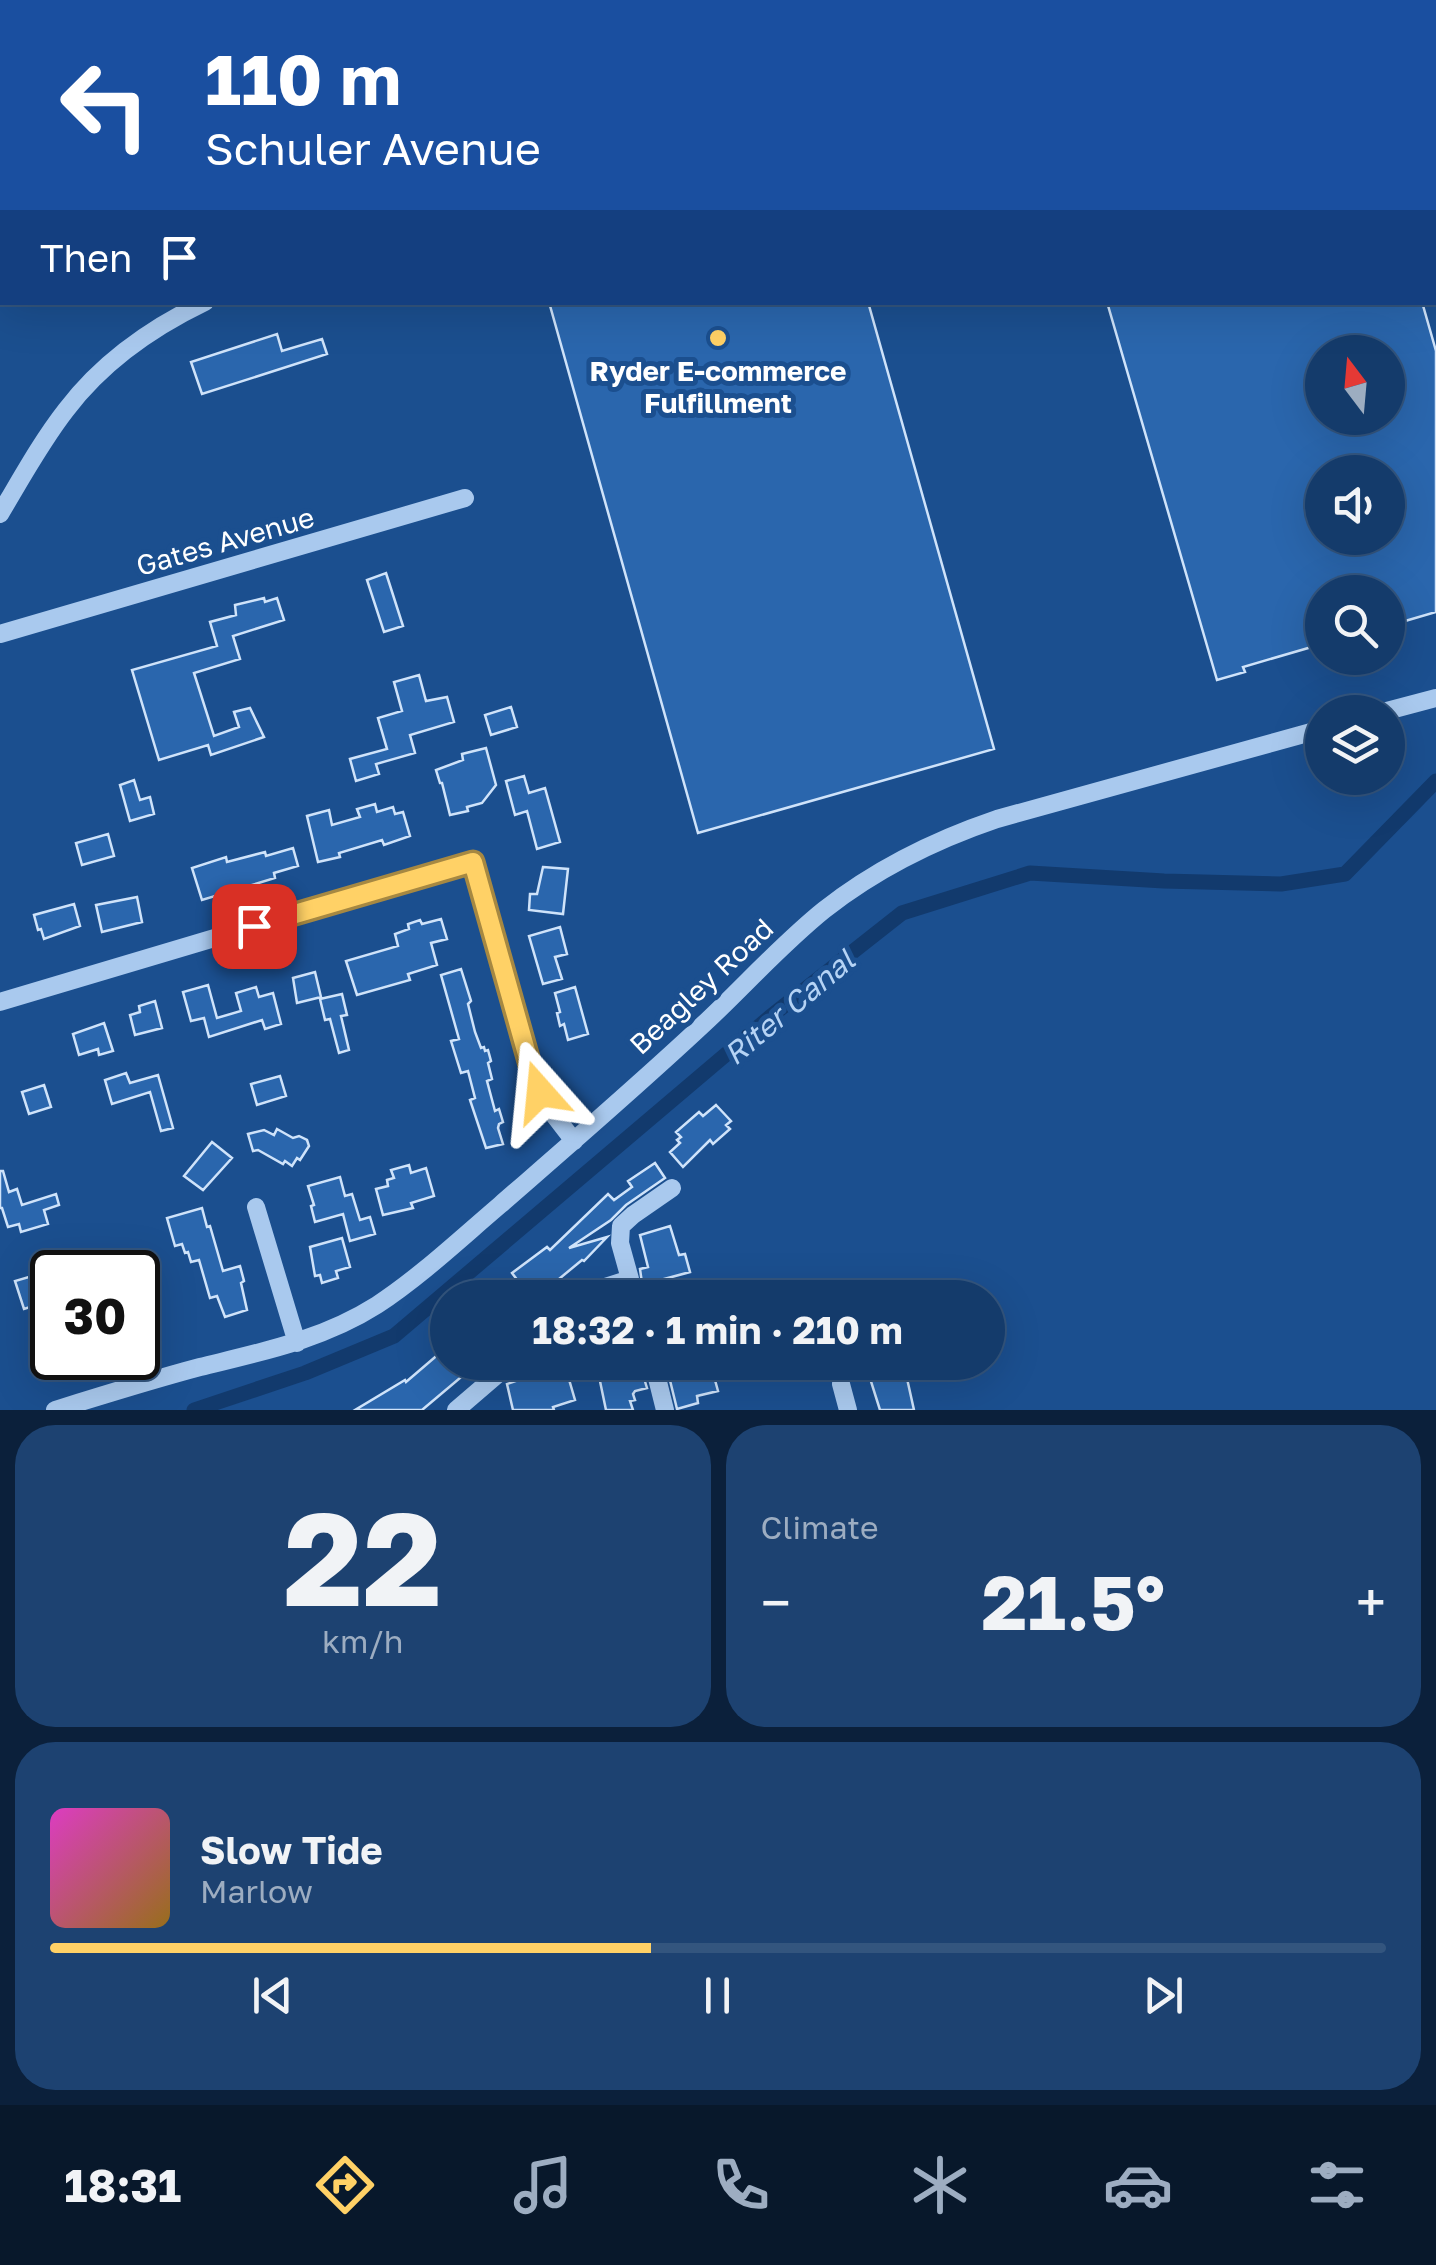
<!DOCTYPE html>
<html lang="en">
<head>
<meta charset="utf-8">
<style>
	body { margin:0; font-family:"Golos Text",sans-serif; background:#1d4271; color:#f1f3f6; height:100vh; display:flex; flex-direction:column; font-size:38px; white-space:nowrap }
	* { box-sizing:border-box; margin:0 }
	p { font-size:32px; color:#9dadc1 }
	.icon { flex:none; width:55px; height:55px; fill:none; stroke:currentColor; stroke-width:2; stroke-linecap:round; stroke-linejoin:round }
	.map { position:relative; height:1410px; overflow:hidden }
	.details { display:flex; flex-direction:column; gap:15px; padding:15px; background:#0b203b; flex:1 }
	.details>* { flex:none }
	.hud { position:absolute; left:0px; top:0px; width:1438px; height:305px; box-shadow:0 10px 40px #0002,0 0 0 2px #33557e; background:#1a4fa0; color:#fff; overflow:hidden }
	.needle { width:65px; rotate:344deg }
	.tools { position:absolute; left:1305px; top:335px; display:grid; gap:20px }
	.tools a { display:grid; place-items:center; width:100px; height:100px; border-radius:50%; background:#143b6b; box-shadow:0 10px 40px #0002,0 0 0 2px #33557e; font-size:50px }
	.speed { position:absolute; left:30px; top:1250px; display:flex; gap:20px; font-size:50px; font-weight:700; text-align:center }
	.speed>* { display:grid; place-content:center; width:130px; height:130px; border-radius:50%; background:#143b6b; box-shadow:0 10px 40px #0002,0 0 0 2px #33557e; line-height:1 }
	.speed .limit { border:5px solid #111; border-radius:15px; background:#fff; color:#111 }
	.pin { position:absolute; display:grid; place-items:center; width:85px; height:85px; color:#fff; margin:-42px; border-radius:20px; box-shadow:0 5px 15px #0006 }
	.me { position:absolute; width:110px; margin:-55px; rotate:342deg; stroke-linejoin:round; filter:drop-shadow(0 0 8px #0008) }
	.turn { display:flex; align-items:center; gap:35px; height:210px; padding:0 40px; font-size:45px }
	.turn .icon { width:130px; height:130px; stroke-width:2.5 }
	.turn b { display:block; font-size:70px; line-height:85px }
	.then { display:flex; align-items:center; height:95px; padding:0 40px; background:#0003; gap:20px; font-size:38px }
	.big { font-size:75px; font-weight:700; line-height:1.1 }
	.details .card { flex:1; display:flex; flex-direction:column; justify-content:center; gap:15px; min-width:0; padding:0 35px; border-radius:40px; background:#1d4271 }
	.details .dial { align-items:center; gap:0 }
	.dial b { font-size:130px; line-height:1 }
	.song { display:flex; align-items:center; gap:30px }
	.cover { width:120px; height:120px; border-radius:15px; background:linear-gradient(135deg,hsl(310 70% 55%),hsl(40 70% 35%)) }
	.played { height:10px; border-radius:5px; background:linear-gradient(90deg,#ffd166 45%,#33557e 45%) }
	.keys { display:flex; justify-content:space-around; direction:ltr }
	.heat { display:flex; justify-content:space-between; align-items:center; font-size:55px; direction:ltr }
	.details .tiles { flex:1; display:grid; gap:15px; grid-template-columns:1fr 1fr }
	.card:last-child { grid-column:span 2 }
	.trip { position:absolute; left:430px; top:1280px; width:575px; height:100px; border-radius:50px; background:#143b6b; box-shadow:0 10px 40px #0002,0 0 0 2px #33557e; font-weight:700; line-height:100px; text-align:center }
	.menu { display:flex; height:160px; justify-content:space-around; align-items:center; background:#08182b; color:#9dadc1 }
	.menu .icon { width:70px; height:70px }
	.menu .active { color:#ffd166 }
	.menu b { font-size:45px; color:#f1f3f6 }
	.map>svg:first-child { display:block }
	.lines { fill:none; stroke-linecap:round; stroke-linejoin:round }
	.canal { stroke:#123a6d; stroke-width:15 }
	.building { fill:#2a66ad; stroke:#cfe3fa; stroke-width:2.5; fill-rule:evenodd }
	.minor { stroke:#a9c9ee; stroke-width:18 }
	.highway { stroke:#fff; stroke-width:25 }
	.route-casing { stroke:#a68842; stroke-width:25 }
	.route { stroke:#ffd166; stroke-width:18 }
	.poi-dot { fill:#ffd166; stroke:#1b4f8f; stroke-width:4 }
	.labels { text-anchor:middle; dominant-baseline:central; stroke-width:10; stroke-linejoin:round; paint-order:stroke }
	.poi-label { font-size:28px; font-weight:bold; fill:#fff; stroke:#1b4f8f }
	.street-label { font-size:28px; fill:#fff; stroke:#1b4f8f }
	.water-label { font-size:30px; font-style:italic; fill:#b5d3f5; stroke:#1b4f8f }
</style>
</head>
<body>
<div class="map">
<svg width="1436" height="1410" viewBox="0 0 1436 1410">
	<rect width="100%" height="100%" fill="#1b4f8f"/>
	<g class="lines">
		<path class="canal" d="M194,1410L305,1373L394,1336L770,1017L902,913L1030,873L1164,881L1281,884L1345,874L1436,781"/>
	</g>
	<path class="building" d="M549,302H868L994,749L698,833Z
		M1107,302H1422L1436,351V612L1388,626V592H1322V644L1243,667L1245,672L1217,680ZM1322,352H1388V418H1322ZM1322,472H1388V538H1322Z
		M277,334L282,351L322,339L327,354L202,394L191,362Z
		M386,573L403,626L384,632L367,580Z
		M264,598L265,602L277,598L284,620L233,636L240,659L194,673L214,736L239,727L234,712L250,708L264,737L211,755L208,745L159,760L132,670L217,646L210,622L236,615L235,605Z
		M419,675L426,701L447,697L454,722L410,735L415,753L376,764L379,774L356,781L350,759L387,749L378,718L402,711L394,682Z
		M511,707L517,727L491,735L485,715Z
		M486,748L496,785L482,803L467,807L468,811L450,815L442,783H440L436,770L463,760L462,754Z
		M524,776L529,793L545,788L560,842L537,849L527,811L515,815L506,781Z
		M134,780L140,800L150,797L154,814L130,821L120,785Z
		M375,804L377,812L393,807L395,814L403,812L410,836L384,845L382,840L339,853L340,857L318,862L307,816L329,810L332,825L360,817L357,809Z
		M108,834L114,856L82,865L76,843Z
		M293,848L298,866L274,873L275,878L202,900L192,868L226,857L227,862L265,852L266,856Z
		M543,867L568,869L563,914L529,910L530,894H537Z
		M137,897L142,922L102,932L96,905Z
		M74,904L80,926L44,939L41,929L38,930L34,915Z
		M441,919L447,939L431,943L437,965L408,974L410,980L357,995L346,961L398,946L395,934L409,929L408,924L420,920L422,924Z
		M560,927L567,954L555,957L562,979L543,984L529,936Z
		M461,969L471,1001L468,1004L475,1032L481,1048L484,1047L485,1051L488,1050L491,1061L488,1063L492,1079L487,1081L495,1111L499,1109L503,1122L499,1124L498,1128L503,1144L486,1148L470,1100L475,1098L468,1071L461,1073L451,1041L459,1039L441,975Z
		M315,972L321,997L297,1003L293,978Z
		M208,985L217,1018L241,1011L236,993L256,987L259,997L273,993L281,1024L265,1029L262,1020L209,1037L204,1018L191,1021L183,992Z
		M575,987L588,1034L568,1040L564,1024L560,1026L557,1013L560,1012L555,993Z
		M342,994L347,1015L341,1016L349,1050L339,1053L330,1019L325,1020L320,999Z
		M155,1001L162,1028L135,1035L130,1015L140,1012L139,1006Z
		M104,1023L113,1051L99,1055L98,1049L79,1055L73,1034Z
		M126,1073L130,1083L158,1075L173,1128L161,1131L150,1092L112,1104L105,1080Z
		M280,1076L286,1096L257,1105L251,1084Z
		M44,1085L51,1107L29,1114L22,1092Z
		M716,1105L731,1121L726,1125L730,1129L713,1144L710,1140L683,1167L670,1152L680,1143L677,1140L681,1137L676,1132L699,1112L703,1116Z
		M277,1129L293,1138L299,1136L307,1140L309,1146L300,1160L297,1158L292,1166L285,1161L283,1164L258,1150L253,1151L248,1134L264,1130L274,1135Z
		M212,1142L232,1158L203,1190L184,1176Z
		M655,1163L665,1178L626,1205L611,1220L569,1248L607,1237L584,1261L582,1260L542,1293L545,1298H531L512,1273L547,1247L550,1250L608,1194L614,1200L632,1187L628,1181Z
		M409,1165L411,1173L426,1168L434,1196L411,1203L413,1208L383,1215L376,1189L388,1186L387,1180L394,1178L391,1170Z
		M0,1171H3L9,1192L17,1189L22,1205L56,1194L59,1205L44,1210L48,1224L21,1232L19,1224L8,1227L2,1208H0Z
		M340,1177L345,1196L352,1194L360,1220L370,1217L375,1234L350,1241L343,1214L315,1222L311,1206L314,1205L308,1186Z
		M202,1208L207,1227L210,1226L223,1271L240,1266L244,1281L241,1283L247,1310L225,1317L217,1296L210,1298L199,1260L191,1262L188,1252L185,1253L182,1244L175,1246L167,1218Z
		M670,1226L679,1255L685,1254L690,1272L653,1282L652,1280L642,1283L640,1269L648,1267L640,1235Z
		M342,1238L350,1267L336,1271L338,1278L322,1283L320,1275L315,1276L310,1247Z
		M39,1274L44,1289L52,1286V1300L24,1309L15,1281Z
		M448,1346V1362H479L422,1410H355L405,1380L406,1382Z
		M556,1362H570L574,1375L568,1376L575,1400L553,1407L554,1410H513L507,1384L533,1375L531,1370Z
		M596,1362H620L624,1378L631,1376L632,1379L643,1375L647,1388L635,1391L633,1394L635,1400L630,1401L633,1410H606Z
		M671,1362H710L718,1391L697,1396L698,1403L677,1409L666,1364Z
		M890,1362L893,1368L904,1365L914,1410H880L868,1372Z"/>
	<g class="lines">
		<path class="minor" d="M325,2L332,0
			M815,2L820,0
			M0,95H2
			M0,514C21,479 41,442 66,410C103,361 151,328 205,302
			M0,634L465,498
			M1383,712L1436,698
			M0,1002L473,861L535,1079L547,1106L574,1141
			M256,1207L297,1343
			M589,1298L605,1287L630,1279L620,1243L621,1226L633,1215L672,1188
			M653,1362L665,1410
			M841,1384L848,1410
			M55,1410C103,1395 151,1380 200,1367C261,1352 322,1340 377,1305C421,1276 460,1239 500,1205C570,1144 641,1083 709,1019C747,983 783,943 824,910C876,869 935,840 997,819L1322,729
			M456,1410L512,1362"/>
		<path class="highway" d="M507,2L513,0
			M651,2L656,0
			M0,149L2,148
			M0,263H2"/>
	</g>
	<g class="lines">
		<g class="route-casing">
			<path id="route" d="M254,926L473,862L530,1065L540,1092"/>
		</g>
		<use href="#route" class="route"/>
	</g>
	<circle class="poi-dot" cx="718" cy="338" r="10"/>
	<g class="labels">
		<g class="poi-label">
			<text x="718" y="370">Ryder E-commerce<tspan x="718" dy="32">Fulfillment</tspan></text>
		</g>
		<g class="street-label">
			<text transform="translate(225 541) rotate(-16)">Gates Avenue</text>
			<text transform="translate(701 986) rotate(-43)">Beagley Road</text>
		</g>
		<g class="water-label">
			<text transform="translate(789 1007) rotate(-40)">Riter Canal</text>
		</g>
	</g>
</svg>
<div class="tools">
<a><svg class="needle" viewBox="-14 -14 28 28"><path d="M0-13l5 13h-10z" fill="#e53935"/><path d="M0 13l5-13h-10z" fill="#9dadc1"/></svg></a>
<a><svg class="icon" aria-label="sound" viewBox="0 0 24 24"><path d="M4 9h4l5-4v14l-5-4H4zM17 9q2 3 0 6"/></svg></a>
<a><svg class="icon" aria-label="search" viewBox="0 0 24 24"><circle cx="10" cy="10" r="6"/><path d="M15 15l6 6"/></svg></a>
<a><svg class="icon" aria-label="layers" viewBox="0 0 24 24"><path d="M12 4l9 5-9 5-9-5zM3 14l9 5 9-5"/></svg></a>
</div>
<div class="speed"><div class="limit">30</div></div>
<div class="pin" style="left:254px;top:926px;background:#d93025"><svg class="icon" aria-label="arrive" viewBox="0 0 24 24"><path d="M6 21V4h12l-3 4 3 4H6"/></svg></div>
<svg class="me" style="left:540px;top:1092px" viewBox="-20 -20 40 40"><path d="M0-17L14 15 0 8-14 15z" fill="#ffd166" stroke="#fff" stroke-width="4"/></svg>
<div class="trip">18:32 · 1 min · 210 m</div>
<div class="hud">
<div class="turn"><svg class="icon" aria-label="left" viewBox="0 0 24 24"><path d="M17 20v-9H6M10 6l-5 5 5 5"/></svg><div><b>110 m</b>Schuler Avenue</div></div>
<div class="then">Then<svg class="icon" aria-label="arrive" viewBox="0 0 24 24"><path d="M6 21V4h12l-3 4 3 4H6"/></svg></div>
</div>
</div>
<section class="details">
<div class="tiles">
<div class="card dial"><b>22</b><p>km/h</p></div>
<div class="card"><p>Climate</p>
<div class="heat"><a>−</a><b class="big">21.5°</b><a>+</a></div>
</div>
<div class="card">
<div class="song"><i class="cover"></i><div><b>Slow Tide</b><p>Marlow</p></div></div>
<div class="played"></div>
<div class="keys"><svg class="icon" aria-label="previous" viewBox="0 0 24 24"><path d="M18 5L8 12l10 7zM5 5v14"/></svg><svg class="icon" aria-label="pause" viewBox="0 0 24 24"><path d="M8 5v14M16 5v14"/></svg><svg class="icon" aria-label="next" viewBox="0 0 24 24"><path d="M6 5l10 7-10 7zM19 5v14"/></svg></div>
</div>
</div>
</section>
<nav class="menu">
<b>18:31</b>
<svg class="icon active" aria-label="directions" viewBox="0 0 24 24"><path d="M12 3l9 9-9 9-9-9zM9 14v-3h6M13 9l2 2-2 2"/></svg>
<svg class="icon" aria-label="music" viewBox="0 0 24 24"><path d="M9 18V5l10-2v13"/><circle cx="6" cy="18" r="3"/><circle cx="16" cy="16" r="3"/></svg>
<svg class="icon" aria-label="phone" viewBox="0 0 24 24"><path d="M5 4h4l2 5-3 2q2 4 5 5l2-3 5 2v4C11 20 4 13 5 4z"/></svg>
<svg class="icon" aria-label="climate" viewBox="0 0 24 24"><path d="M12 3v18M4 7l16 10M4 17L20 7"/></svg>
<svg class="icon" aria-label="car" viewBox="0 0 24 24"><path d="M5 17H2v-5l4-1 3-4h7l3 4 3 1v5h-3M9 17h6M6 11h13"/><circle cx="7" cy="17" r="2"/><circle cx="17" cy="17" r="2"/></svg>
<svg class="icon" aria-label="filters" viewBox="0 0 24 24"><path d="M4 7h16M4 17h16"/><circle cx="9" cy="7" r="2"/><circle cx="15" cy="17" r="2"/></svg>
</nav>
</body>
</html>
